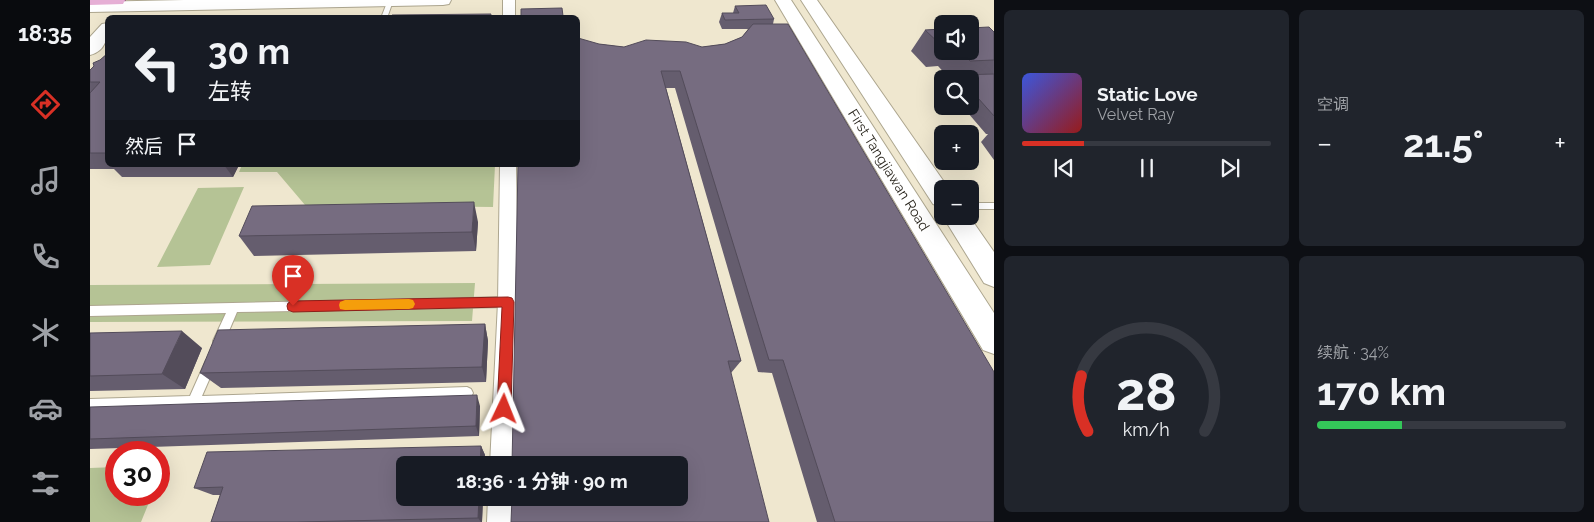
<!DOCTYPE html>
<html lang="zh">
<head>
<meta charset="utf-8">
<style>
	body { margin:0; font-family:Raleway,"Noto Sans SC",sans-serif; background:#20242c; color:#f1f3f6; height:100vh; display:flex; flex-direction:column; font-size:19px; white-space:nowrap }
	* { box-sizing:border-box; margin:0 }
	p { font-size:16px; color:#9ea1a6 }
	.icon { flex:none; width:28px; height:28px; fill:none; stroke:currentColor; stroke-width:2; stroke-linecap:round; stroke-linejoin:round }
	.map { position:relative; flex:1; overflow:hidden }
	.panel { display:flex; flex-direction:column; gap:10px; padding:10px; background:#0d0f14; width:600px }
	.panel>* { flex:none }
	.banner { position:absolute; left:15px; top:15px; width:475px; height:152px; border-radius:8px; box-shadow:0 5px 20px #0002; background:#171b24; color:#f1f3f6; overflow:hidden }
	.fabs { position:absolute; left:844px; top:15px; display:grid; gap:10px }
	.fabs a { display:grid; place-items:center; width:45px; height:45px; border-radius:8px; background:#171b24; box-shadow:0 5px 20px #0002; font-size:25px }
	.speed { position:absolute; left:15px; top:441px; display:flex; gap:10px; font-size:25px; font-weight:700; text-align:center }
	.speed>* { display:grid; place-content:center; width:65px; height:65px; border-radius:50%; background:#171b24; box-shadow:0 5px 20px #0002; line-height:1 }
	.speed .limit { border:8px solid #d22; background:#fff; color:#111 }
	.pin { position:absolute; display:grid; place-items:center; width:42px; height:42px; color:#fff; margin:-51px -21px; border-radius:50% 50% 50% 0; rotate:-45deg; box-shadow:0 0 5px #0007 }
	.pin .icon { rotate:45deg }
	.me { position:absolute; width:55px; margin:-28px; rotate:2deg; stroke-linejoin:round; filter:drop-shadow(0 0 4px #0008) }
	.turn { display:flex; align-items:center; gap:18px; height:105px; padding:0 20px; font-size:22px }
	.turn .icon { width:65px; height:65px; stroke-width:2.5 }
	.turn b { display:block; font-size:35px; line-height:42px }
	.then { display:flex; align-items:center; height:48px; padding:0 20px; background:#0003; gap:10px; font-size:19px }
	.big { font-size:38px; font-weight:700; line-height:1.1 }
	.panel .tile { flex:1; display:flex; flex-direction:column; justify-content:center; gap:8px; min-width:0; padding:0 18px; border-radius:8px; background:#20242c }
	.panel .dial { align-items:center; gap:0 }
	.dial svg { height:130px; overflow:visible; fill:none; stroke:#363941; stroke-width:7; stroke-linecap:round; text-anchor:middle }
	.dial text { fill:#f1f3f6; stroke:none }
	.song { display:flex; align-items:center; gap:15px }
	.cover { width:60px; height:60px; border-radius:8px; background:linear-gradient(135deg,hsl(230 70% 55%),hsl(0 70% 35%)) }
	.played { height:5px; border-radius:2px; background:linear-gradient(90deg,#d93025 25%,#363941 25%) }
	.keys { display:flex; justify-content:space-around; direction:ltr }
	.heat { display:flex; justify-content:space-between; align-items:center; font-size:28px; direction:ltr }
	.charge { height:8px; border-radius:4px; background:linear-gradient(90deg,#34c759 34%,#363941 0) }
	.panel .tiles { flex:1; display:grid; gap:10px; grid-template-columns:repeat(2,1fr) }
	.trip { position:absolute; left:306px; top:456px; width:292px; height:50px; border-radius:8px; background:#171b24; box-shadow:0 5px 20px #0002; font-weight:700; line-height:50px; text-align:center }
	main { display:flex; flex:1; min-height:0 }
	.tabs { display:flex; flex-direction:column; width:90px; justify-content:space-around; align-items:center; background:#090b0e; color:#9ea1a6 }
	.tabs .icon { width:35px; height:35px }
	.tabs .current { color:#d93025 }
	.tabs b { font-size:22px; color:#f1f3f6 }
	.map>svg:first-child { display:block }
	.green { fill:#b5c395 }
	.lines { fill:none; stroke-linecap:round; stroke-linejoin:round }
	.lane-casing { stroke:#ada68f; stroke-width:2 }
	.street-casing { stroke:#ada68f; stroke-width:2 }
	.secondary-casing { stroke:#ada68f; stroke-width:2 }
	.primary-casing { stroke:#9a5d83; stroke-width:2 }
	.lane { fill:#fff; fill-rule:evenodd }
	.street { fill:#fff; fill-rule:evenodd }
	.secondary { fill:#fff; fill-rule:evenodd }
	.primary { fill:#e6afd5; fill-rule:evenodd }
	.wall { fill:#655d6e }
	.shaded-wall { fill:#534c5a }
	.building { fill:#766c80; stroke:#534c5a }
	.route { fill:#d93025; stroke:#8d1f18 }
	.slow { fill:#f59e0b }
	.labels { text-anchor:middle; dominant-baseline:central; stroke-width:5; stroke-linejoin:round; paint-order:stroke }
	.street-label { font-size:14px; fill:#2c2820; stroke:#fff }
</style>
</head>
<body>
<main>
<nav class="tabs">
<b>18:35</b>
<svg class="icon current" aria-label="directions" viewBox="0 0 24 24"><path d="M12 3l9 9-9 9-9-9zM9 14v-3h6M13 9l2 2-2 2"/></svg>
<svg class="icon" aria-label="music" viewBox="0 0 24 24"><path d="M9 18V5l10-2v13"/><circle cx="6" cy="18" r="3"/><circle cx="16" cy="16" r="3"/></svg>
<svg class="icon" aria-label="phone" viewBox="0 0 24 24"><path d="M5 4h4l2 5-3 2q2 4 5 5l2-3 5 2v4C11 20 4 13 5 4z"/></svg>
<svg class="icon" aria-label="climate" viewBox="0 0 24 24"><path d="M12 3v18M4 7l16 10M4 17L20 7"/></svg>
<svg class="icon" aria-label="car" viewBox="0 0 24 24"><path d="M5 17H2v-5l4-1 3-4h7l3 4 3 1v5h-3M9 17h6M6 11h13"/><circle cx="7" cy="17" r="2"/><circle cx="17" cy="17" r="2"/></svg>
<svg class="icon" aria-label="filters" viewBox="0 0 24 24"><path d="M4 7h16M4 17h16"/><circle cx="9" cy="7" r="2"/><circle cx="15" cy="17" r="2"/></svg>
</nav>
<div class="map">
<svg width="904" height="522" viewBox="0 0 904 522">
	<rect width="100%" height="100%" fill="#efe7cf"/>
	<path class="green" d="M152,165H405L403,207L215,205L187,172H149Z
		M154,187L120,265L67,267L108,188Z
		M385,283L382,321L0,322V285Z
		M26,467V495H62L51,522H0V468Z"/>
	<g class="lines">
		<g class="lane-casing">
			<path id="lane" d="M298,0L303,1L297,18H291Z
				M880,203H904V209H880Z
				M418,297L422,299L423,302L422,305L418,307L147,312L133,345L129,346L125,345L123,341L136,313L0,316V306Z
				M120,359L124,360L126,364L112,396L377,387L381,389L383,393L381,397L377,399L0,411V399L100,396L116,360Z"/>
		</g>
		<g class="street-casing">
			<path id="street" d="M413,0H425V18H413Z
				M410,165H426L428,302L424,465H400L408,302Z
				M398,498H423V522H397Z"/>
		</g>
		<g class="secondary-casing">
			<path id="secondary" d="M94,0H361L359,4L353,5L0,12V2Z
				M685,0H701L904,313V354L893,350Z
				M711,0H727L859,189H852V207L843,204Z
				M18,23C18,37 16,51 0,55V37L12,24Z
				M852,215L879,216L904,252V287L894,283Z"/>
		</g>
		<g class="primary-casing">
			<path id="primary" d="M0,0H35L33,4L0,5Z"/>
		</g>
		<use href="#lane" class="lane"/>
		<use href="#street" class="street"/>
		<use href="#secondary" class="secondary"/>
		<use href="#primary" class="primary"/>
	</g>
	<path class="wall" d="M645,6L684,19L683,24L904,522H727L682,373L668,372L585,88H576L651,361L641,373L509,44L534,47H612L635,44L652,37L658,29H632L629,22L632,13H643Z
		M852,29V51H880L904,32V160L891,142L898,134H896L872,106H880V79H860L848,66L836,67L821,51L835,30Z
		M18,53V165H149L143,177H32L24,169H0V70Z
		M388,222L386,251L164,256L149,236Z
		M395,324L398,341L396,382L131,388L110,373Z
		M0,333L112,348L95,389L0,391Z
		M390,406L389,436L0,449V407Z
		M391,446L395,455L394,465H315V498H393L392,522H121L130,495H123L104,488Z"/>
	<path class="shaded-wall" d="M134,165H149L143,177Z
		M384,202L388,222L386,251L382,232Z
		M395,324L398,341L396,382L392,367Z
		M92,331L112,348L95,389L72,374Z
		M387,395L390,406L389,436L386,426Z
		M391,446L395,455L394,465H390Z
		M389,498H393L392,522H391L388,518Z"/>
	<path class="building" d="M676,5L684,19L635,20L632,13H649L645,6Z
		M472,8L473,16H484V18H431V9Z
		M401,14L400,18H301L302,15Z
		M663,24H698L904,372V522H745L693,360H679L590,71H571L651,361H638L679,522H421L422,498H590V465H422L428,165H488V38L509,44L534,47L556,40L596,42L612,47L635,44L652,37Z
		M899,27L904,32V60L880,61L870,51H880V28Z
		M852,29V45H851L835,30Z
		M18,53V153H0V93L10,82H0V70L4,66L3,63L10,60Z
		M904,74V116L880,89V79H871L867,75Z
		M384,202L382,232L149,236L162,206Z
		M395,324L392,367L110,373L128,330Z
		M92,331L72,374L0,376V333Z
		M387,395L386,426L0,439V407Z
		M391,446L390,465H315V498H389L388,518L207,522H121L133,487L104,488L117,452Z"/>
	<path class="route" d="M418,297L422,298L424,302L421,409L419,414L414,416L409,414L407,409L412,307L203,312L198,310L197,306L198,303L203,301Z"/>
	<path class="slow" d="M319,299L323,300L325,304L323,308L319,309L255,310L250,309L249,305L250,302L255,300Z"/>
	<g class="labels">
		<g class="street-label">
			<text transform="translate(799 170) rotate(58)">First Tangjiawan Road</text>
		</g>
	</g>
</svg>
<div class="fabs">
<a><svg class="icon" aria-label="sound" viewBox="0 0 24 24"><path d="M4 9h4l5-4v14l-5-4H4zM17 9q2 3 0 6"/></svg></a>
<a><svg class="icon" aria-label="search" viewBox="0 0 24 24"><circle cx="10" cy="10" r="6"/><path d="M15 15l6 6"/></svg></a>
<a>+</a>
<a>−</a>
</div>
<div class="speed"><div class="limit">30</div></div>
<div class="pin" style="left:203px;top:306px;background:#d93025"><svg class="icon" aria-label="arrive" viewBox="0 0 24 24"><path d="M6 21V4h12l-3 4 3 4H6"/></svg></div>
<svg class="me" style="left:414px;top:409px" viewBox="-20 -20 40 40"><path d="M0-17L14 15 0 8-14 15z" fill="#d93025" stroke="#fff" stroke-width="4"/></svg>
<div class="trip">18:36 · 1 分钟 · 90 m</div>
<div class="banner">
<div class="turn"><svg class="icon" aria-label="left" viewBox="0 0 24 24"><path d="M17 20v-9H6M10 6l-5 5 5 5"/></svg><div><b>30 m</b>左转</div></div>
<div class="then">然后<svg class="icon" aria-label="arrive" viewBox="0 0 24 24"><path d="M6 21V4h12l-3 4 3 4H6"/></svg></div>
</div>
</div>
<section class="panel">
<div class="tiles">
<div class="tile">
<div class="song"><i class="cover"></i><div><b>Static Love</b><p>Velvet Ray</p></div></div>
<div class="played"></div>
<div class="keys"><svg class="icon" aria-label="previous" viewBox="0 0 24 24"><path d="M18 5L8 12l10 7zM5 5v14"/></svg><svg class="icon" aria-label="pause" viewBox="0 0 24 24"><path d="M8 5v14M16 5v14"/></svg><svg class="icon" aria-label="next" viewBox="0 0 24 24"><path d="M6 5l10 7-10 7zM19 5v14"/></svg></div>
</div>
<div class="tile"><p>空调</p>
<div class="heat"><a>−</a><b class="big">21.5°</b><a>+</a></div>
</div>
<div class="tile dial"><svg viewBox="0 0 100 80">
<path d="M14 69A42 42 0 1 1 86 69"/>
<path d="M14 69A42 42 0 0 1 10 35" stroke="#d93025"/>
<text x="50" y="56" font-size="32" font-weight="700">28</text>
<text x="50" y="72" font-size="11">km/h</text>
</svg></div>
<div class="tile"><p>续航 · 34%</p><b class="big">170 km</b><div class="charge"></div></div>
</div>
</section>
</main>
</body>
</html>
